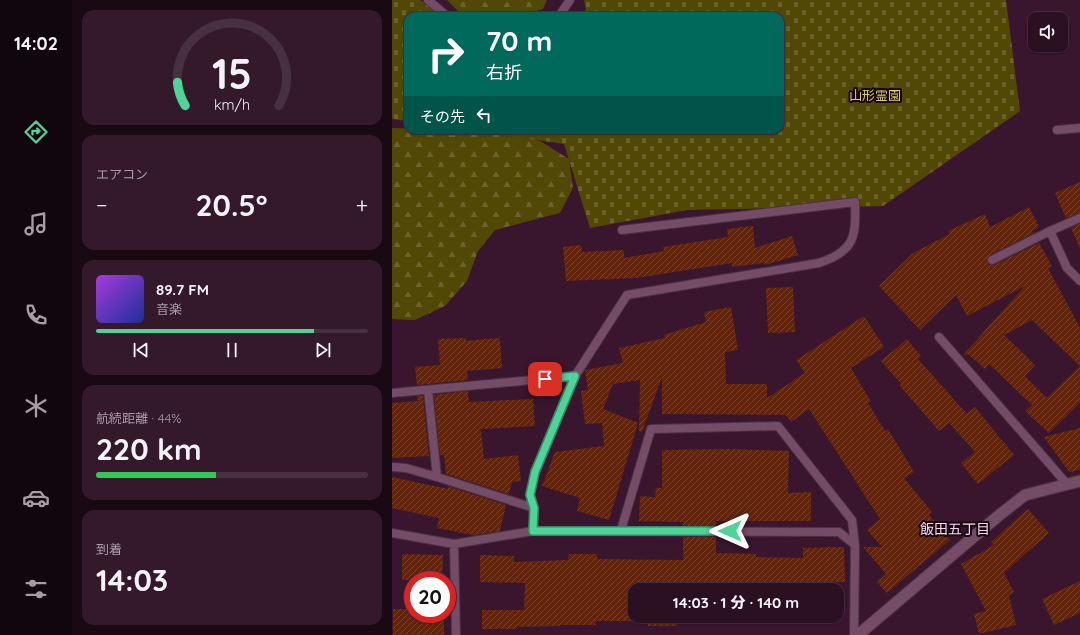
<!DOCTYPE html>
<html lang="ja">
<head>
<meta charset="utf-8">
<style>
	body { margin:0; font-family:Quicksand,"Noto Sans JP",sans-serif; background:#33192a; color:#f1f3f6; height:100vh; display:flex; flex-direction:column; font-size:15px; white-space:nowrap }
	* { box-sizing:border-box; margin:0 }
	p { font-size:13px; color:#a69da5 }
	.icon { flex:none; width:22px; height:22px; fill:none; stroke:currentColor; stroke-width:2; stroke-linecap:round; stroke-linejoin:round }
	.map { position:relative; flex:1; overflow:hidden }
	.details { display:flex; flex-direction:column; gap:10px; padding:10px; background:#180913; width:320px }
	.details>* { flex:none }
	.banner { position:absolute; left:12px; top:12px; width:380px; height:122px; border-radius:12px; box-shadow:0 1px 3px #0004,0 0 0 1px #473040; background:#00695c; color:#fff; overflow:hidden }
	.fabs { position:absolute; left:636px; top:12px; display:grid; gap:8px }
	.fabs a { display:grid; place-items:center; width:40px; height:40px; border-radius:8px; background:#2b1022; box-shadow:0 1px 3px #0004,0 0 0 1px #473040; font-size:20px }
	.speed { position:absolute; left:12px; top:571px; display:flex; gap:8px; font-size:20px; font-weight:700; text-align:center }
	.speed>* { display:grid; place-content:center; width:52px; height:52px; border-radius:50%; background:#2b1022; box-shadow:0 1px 3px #0004,0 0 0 1px #473040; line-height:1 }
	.speed .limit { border:6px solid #d22; background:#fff; color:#111 }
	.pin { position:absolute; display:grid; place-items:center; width:34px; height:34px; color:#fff; margin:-17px; border-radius:8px; box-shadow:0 2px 6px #0006 }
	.me { position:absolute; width:44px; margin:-22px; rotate:270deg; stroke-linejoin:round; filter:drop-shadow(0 0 3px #0008) }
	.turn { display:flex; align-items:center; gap:14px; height:84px; padding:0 16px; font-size:18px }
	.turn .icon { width:52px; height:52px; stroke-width:2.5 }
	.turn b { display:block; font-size:28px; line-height:34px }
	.then { display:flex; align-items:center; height:38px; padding:0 16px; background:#0003; gap:8px; font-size:15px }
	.big { font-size:30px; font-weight:800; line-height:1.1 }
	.details .card { flex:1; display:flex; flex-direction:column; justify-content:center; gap:6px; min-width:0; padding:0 14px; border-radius:12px; background:#33192a }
	.details .dial { align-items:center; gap:0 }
	.dial svg { height:104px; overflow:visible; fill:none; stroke:#473040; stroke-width:7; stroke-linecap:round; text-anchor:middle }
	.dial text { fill:#f1f3f6; stroke:none }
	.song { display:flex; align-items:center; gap:12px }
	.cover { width:48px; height:48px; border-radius:6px; background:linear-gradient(135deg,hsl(280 70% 55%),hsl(230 70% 35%)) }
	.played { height:4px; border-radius:2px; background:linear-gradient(90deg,#4fd399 80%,#473040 80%) }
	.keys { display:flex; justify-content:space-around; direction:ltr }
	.heat { display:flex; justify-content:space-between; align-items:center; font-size:22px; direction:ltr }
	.charge { height:6px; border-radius:3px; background:linear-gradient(90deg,#34c759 44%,#473040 0) }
	.trip { position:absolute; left:236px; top:583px; width:216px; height:40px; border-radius:12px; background:#2b1022; box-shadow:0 1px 3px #0004,0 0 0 1px #473040; font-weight:800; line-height:40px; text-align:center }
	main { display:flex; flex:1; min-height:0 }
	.tab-bar { display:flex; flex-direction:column; width:72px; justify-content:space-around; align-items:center; background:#11060e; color:#a69da5 }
	.tab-bar .icon { width:28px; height:28px }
	.tab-bar .active { color:#4fd399 }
	.tab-bar b { font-size:18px; color:#f1f3f6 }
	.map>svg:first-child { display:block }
	.forest { fill:url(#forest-firs) }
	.cemetery { fill:url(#cemetery-stones) }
	.building { fill:url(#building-hatch); fill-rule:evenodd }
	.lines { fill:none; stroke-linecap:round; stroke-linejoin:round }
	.service-casing { stroke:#4c3143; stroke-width:10 }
	.minor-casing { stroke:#4c3143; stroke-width:13 }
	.service { stroke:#754c67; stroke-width:8 }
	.minor { stroke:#754c67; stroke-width:11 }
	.route-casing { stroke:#338963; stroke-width:10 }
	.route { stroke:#4fd399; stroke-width:7 }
	.labels { text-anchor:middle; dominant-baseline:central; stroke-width:4; stroke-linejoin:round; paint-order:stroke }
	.park-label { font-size:13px; fill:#dacb63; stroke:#170812 }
	.neighbourhood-label { font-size:14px; fill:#fbd4ec; stroke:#170812 }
</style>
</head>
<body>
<main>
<nav class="tab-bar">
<b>14:02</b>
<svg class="icon active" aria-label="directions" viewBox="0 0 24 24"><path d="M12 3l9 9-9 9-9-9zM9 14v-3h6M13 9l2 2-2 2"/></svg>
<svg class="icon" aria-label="music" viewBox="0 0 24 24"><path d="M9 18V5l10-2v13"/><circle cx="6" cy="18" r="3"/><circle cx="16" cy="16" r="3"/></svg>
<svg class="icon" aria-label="phone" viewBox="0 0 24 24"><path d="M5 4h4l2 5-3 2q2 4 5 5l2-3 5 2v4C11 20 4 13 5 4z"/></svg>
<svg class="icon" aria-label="climate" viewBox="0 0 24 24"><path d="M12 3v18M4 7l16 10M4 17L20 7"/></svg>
<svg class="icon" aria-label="car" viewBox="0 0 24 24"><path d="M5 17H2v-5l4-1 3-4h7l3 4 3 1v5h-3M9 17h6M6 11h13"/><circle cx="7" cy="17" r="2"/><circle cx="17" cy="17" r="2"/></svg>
<svg class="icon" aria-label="filters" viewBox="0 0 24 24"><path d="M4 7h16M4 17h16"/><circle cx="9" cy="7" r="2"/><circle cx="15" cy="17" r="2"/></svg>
</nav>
<section class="details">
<div class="card dial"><svg viewBox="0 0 100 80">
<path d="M14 69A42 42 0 1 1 86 69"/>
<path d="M14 69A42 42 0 0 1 8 51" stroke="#4fd399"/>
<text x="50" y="56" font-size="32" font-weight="700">15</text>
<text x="50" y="72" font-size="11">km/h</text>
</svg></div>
<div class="card"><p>エアコン</p>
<div class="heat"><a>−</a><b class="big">20.5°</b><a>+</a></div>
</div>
<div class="card">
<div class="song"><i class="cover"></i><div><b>89.7 FM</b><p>音楽</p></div></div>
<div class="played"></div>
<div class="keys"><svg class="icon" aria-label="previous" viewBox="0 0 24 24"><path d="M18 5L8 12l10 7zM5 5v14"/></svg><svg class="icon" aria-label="pause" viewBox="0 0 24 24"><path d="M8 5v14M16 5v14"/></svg><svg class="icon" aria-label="next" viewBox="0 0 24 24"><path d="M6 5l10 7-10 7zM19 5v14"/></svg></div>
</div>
<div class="card"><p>航続距離 · 44%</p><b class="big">220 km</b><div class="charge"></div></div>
<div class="card"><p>到着</p><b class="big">14:03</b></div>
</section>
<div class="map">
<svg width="688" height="635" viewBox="0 0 688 635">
	<defs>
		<pattern id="forest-firs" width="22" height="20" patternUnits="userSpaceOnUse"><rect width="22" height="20" fill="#514805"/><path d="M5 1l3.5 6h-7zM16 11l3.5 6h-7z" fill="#6b632a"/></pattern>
		<pattern id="cemetery-stones" width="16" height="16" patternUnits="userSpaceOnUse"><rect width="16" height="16" fill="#514805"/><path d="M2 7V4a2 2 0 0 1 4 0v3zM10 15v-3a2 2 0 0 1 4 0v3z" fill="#6b632a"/></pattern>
		<pattern id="building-hatch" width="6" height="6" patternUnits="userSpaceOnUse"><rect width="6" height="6" fill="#61240b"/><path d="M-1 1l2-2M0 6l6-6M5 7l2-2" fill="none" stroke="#79442f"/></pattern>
	</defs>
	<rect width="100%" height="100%" fill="#39162e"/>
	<path class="forest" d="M55,0H155L151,9L131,16H71Z
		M0,128L109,131L148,141L177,159L181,188L168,213L103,230L86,251L75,281L53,306L23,320L0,319Z"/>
	<path class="cemetery" d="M0,0H28L55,16H16V121L0,119Z
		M192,0H614L628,111L491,206L295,210L198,228L172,144L76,130H388V16H181L194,10Z"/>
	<path class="building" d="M688,182V213L674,218L663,193Z
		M637,207L647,227L640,231L642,233L598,255L595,260L597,265H602L647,243L660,266L656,268L688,328V403L657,433L633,411L640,405L597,364L593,369L576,354L573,356L571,355L633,286L575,316L564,295L528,330L487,286L521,253L558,234L556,231L593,214L598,227ZM640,320L688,366L655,398L633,376L643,365L612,335Z
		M688,224V248L679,228Z
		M361,226L363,248L400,236L406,255L373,265L372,263L340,267V263L244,278L174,281L171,247L189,245L190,252L232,250V258L272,251L271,247L336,237L335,229Z
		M401,287L403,332L376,333L374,288Z
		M339,307L346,350L333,352L334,384H375V398L413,373L404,360L472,316L492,347L459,368L479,402L476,403L493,431L496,429L522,472L512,478L540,512L537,515L558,540L495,593L485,582L494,574L471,547H490L475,530L488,519L417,409L399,422L394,415L270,414V377L250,432L247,431L248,380L221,384L211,409L246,423L217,520L185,511L188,498L150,486L163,452L212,446L210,423L193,424L189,391L196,390L193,370L231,363L227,348L273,338L272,335L314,322L312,312Z
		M74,338V341L108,338L110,368L75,371L76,380L25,385L23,367L48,365L46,339Z
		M515,339L529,356L526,359L575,414L583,407L622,455L586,484L569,463L583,452L557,423L547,431L508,386L509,384L489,361Z
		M76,391L77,402L141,399L143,426L89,429L92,459L126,455L129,481L120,482L117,494L54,474L52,455H48L42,395Z
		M25,396H31L37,456L0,458V403L26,401Z
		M688,428V470L677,472L652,437Z
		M339,449L397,451L396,493L419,492V521H324V526H291V522L247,521L248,496L263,497L264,488H270V450Z
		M0,477L56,489L55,486L114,505L108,531L81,535L45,528L47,518L0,508Z
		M636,509L657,533L612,573L622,592L617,595L624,625L587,634L582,614L594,611L569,564L602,545L599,542Z
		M291,537H324V553L364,554V557L411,558V548L452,547L453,582L404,583V590H243V616H404L366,617V624L285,622V626H256V621H204V625H168V626L124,627V629H90V610H132L133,583L88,582V555L122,556V562L176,560L177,554H205V559L291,560Z
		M10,554L51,555L50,580H10Z
		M688,581V613L662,625L650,599Z
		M1,609H21V614H52V635H1Z"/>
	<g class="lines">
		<g class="service-casing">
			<path id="service" d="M36,0L55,16
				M167,16L178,0
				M665,130L688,128
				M688,218L658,231L675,268L688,281
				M600,260L658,231
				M547,337L675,484
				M36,390L45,477
				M0,393L183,376
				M0,467L14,468L45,477L142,508
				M229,530L259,429L386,426L460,520L463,545
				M141,531L142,508L138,495L143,472L183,376L235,295L427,263C463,251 464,237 463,202L230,230
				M0,533L62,544L141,531L447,532L463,545L462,635
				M62,544L64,635"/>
		</g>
		<g class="minor-casing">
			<path id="minor" d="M466,635L605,517L633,495L688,481"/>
		</g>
		<use href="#service" class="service"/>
		<use href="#minor" class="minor"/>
	</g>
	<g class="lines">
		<g class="route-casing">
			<path id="route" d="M153,379L183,376L143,472L138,495L142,508L141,531H338"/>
		</g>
		<use href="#route" class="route"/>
	</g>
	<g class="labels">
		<g class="park-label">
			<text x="483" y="95">山形霊園</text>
		</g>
		<g class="neighbourhood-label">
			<text x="563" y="529">飯田五丁目</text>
		</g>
	</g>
</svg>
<div class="fabs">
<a><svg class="icon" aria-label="sound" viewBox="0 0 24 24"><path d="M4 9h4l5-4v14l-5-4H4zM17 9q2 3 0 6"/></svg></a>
</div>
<div class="speed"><div class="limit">20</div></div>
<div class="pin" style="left:153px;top:379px;background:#d93025"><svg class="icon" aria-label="arrive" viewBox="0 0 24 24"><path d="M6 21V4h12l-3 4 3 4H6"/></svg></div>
<svg class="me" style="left:338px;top:531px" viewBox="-20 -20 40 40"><path d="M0-17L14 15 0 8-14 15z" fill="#4fd399" stroke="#fff" stroke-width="4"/></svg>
<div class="trip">14:03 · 1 分 · 140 m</div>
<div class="banner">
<div class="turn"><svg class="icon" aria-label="right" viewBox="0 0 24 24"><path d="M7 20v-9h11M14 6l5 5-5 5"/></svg><div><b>70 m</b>右折</div></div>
<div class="then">その先<svg class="icon" aria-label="left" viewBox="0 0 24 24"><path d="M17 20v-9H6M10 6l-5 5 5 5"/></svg></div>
</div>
</div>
</main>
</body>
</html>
